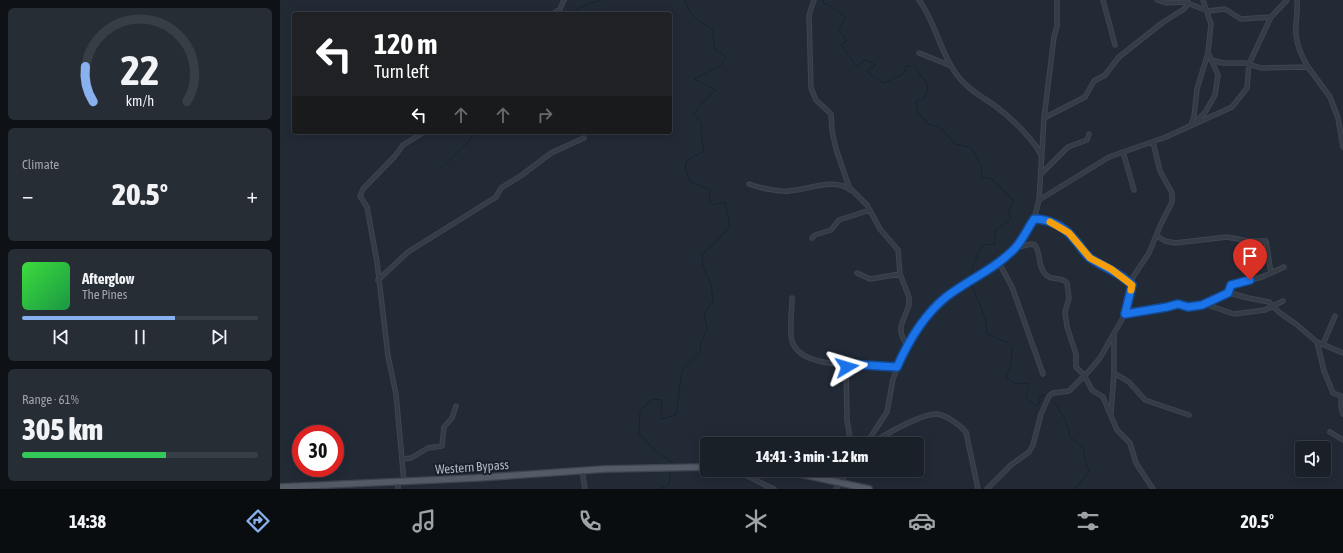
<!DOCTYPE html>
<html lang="en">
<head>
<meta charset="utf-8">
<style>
	body { margin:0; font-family:"Asap Condensed",sans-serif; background:#272d34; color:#f1f3f6; height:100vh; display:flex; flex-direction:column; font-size:15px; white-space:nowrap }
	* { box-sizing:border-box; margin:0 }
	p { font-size:13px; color:#9fa3a8 }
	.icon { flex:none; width:22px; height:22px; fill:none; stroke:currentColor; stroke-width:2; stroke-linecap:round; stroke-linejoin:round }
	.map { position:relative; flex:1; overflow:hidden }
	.sheet { display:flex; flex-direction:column; gap:8px; padding:8px; background:#0e1216; width:280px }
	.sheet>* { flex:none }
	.top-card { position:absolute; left:12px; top:12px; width:380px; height:122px; border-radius:4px; box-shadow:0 2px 10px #0003,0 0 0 1px #383e45; background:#202124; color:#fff; overflow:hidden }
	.controls { position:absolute; left:1015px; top:441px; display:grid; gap:8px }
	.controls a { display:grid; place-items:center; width:36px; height:36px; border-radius:4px; background:#1a2028; box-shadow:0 2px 10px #0003,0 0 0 1px #383e45; font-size:20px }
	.speed { position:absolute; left:12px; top:425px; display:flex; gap:8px; font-size:20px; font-weight:700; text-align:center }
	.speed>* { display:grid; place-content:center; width:52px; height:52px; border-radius:50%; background:#1a2028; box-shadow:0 2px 10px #0003,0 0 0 1px #383e45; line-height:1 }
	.speed .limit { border:6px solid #d22; background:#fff; color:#111 }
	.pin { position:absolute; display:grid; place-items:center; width:34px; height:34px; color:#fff; margin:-41px -17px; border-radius:50% 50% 50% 0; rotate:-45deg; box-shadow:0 0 4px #0007 }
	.pin .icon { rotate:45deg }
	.me { position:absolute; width:44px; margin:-22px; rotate:83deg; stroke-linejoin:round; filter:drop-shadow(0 0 3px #0008) }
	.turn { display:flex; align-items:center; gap:14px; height:84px; padding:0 16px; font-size:18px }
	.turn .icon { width:52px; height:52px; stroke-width:2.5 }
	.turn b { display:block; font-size:28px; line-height:34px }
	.lanes { display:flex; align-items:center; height:38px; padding:0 16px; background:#0003; justify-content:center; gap:20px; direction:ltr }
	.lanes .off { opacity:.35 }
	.big { font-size:30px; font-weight:800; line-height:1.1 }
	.sheet .card { flex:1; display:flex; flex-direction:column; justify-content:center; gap:6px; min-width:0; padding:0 14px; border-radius:6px; background:#272d34 }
	.sheet .dial { align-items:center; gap:0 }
	.dial svg { height:104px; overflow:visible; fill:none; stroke:#383e45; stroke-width:7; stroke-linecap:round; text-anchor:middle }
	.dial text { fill:#f1f3f6; stroke:none }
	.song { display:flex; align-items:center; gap:12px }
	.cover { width:48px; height:48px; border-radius:6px; background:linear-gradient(135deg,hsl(120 70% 55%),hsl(140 70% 35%)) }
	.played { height:4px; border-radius:2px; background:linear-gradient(90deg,#89b1ee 65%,#383e45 65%) }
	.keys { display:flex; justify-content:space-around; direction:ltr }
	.heat { display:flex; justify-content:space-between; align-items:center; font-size:22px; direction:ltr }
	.charge { height:6px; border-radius:3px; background:linear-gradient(90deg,#34c759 61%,#383e45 0) }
	.trip { position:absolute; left:420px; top:437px; width:224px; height:40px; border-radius:4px; background:#1a2028; box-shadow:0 2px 10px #0003,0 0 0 1px #383e45; font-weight:800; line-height:40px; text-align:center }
	.tabs { display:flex; height:64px; justify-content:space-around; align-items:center; background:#0a0d10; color:#9fa3a8 }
	.tabs .icon { width:28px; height:28px }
	.tabs .active { color:#89b1ee }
	.tabs b { font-size:18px; color:#f1f3f6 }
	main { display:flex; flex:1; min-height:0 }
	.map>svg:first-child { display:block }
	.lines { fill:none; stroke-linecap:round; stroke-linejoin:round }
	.stream { stroke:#172232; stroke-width:1 }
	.minor-casing { stroke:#3f4550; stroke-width:5.5 }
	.primary-casing { stroke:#3f4550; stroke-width:8 }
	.minor { stroke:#353c46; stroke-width:3.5 }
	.primary { stroke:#535b66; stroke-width:5.5 }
	.route-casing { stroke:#114b97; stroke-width:10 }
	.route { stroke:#1a73e8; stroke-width:7 }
	.slow { stroke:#f59e0b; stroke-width:7 }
	.labels { text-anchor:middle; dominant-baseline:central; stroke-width:4; stroke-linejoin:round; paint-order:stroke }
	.street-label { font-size:13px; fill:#b0b7c3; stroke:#1b212b }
</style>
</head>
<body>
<main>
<section class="sheet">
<div class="card dial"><svg viewBox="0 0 100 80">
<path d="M14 69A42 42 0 1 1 86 69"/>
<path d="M14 69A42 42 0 0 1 8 42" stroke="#89b1ee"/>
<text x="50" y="56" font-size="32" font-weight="700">22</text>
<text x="50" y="72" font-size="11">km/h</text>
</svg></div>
<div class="card"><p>Climate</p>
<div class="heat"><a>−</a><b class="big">20.5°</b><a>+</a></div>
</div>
<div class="card">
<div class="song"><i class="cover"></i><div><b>Afterglow</b><p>The Pines</p></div></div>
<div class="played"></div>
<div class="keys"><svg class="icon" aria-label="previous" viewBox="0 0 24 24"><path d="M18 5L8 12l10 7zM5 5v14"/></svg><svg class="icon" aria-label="pause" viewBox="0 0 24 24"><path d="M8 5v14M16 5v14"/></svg><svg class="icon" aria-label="next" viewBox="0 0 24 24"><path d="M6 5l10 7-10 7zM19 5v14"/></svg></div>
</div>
<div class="card"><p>Range · 61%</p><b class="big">305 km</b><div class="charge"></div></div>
</section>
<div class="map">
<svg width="1063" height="489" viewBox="0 0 1063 489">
	<rect width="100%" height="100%" fill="#222a36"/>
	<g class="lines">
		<path class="stream" d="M543,0L542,2L552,7L566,18L558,29L567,41L561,45L576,66L585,60L596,65L589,69L588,73L604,83L623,74L627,66H634L648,85L645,98L636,102L637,111L648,124L660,127L675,144L691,147L701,167L702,177L712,179C718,189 728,191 734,203L728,211L731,219L715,230V244L702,245C697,257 691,265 691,278
			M291,14L303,6L321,0
			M160,169L190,140L194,132
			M691,283L705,318L707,334L728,343L732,347L731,365L726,374C728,385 740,383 749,384V388L746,394L748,400L756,406L759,404L760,397L762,395L768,396
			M770,398C781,411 788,421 790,437L803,448C804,457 807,464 809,472L795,489
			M392,464V462L374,450L359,433L360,411L372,399L382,400L381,419L396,415L402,370L420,352L421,342L427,329L424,313L433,301L431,284L423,267L422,254L436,242L450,226L445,202L433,205L429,202L430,189L410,182L405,168L407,160L424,151L421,134L422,123L413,115L422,103L436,90L414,79L441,65L447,57L435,50L432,29C421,23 407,13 405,0
			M380,489L389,484L391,470"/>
		<g class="minor-casing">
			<path id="minor" d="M534,0L529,15L531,88L536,100L551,114L552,131L556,149L569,187L587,205L600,229L618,250L620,274L629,297V305L621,326V333L627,347
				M639,0C658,26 661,60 684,83C693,92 703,98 714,105C729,116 755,140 762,157
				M823,0L835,45
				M877,0L886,3L905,2L928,11L945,9L961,19L991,17
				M1017,0C1018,12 1015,23 1016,35C1017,46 1022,57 1028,67
				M273,14L280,9L284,0
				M639,53L669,65
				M931,60L943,63H965L981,68L1028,67L1050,97L1058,118L1063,147
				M764,118L805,97L814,81L825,75L839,57L882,23L904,9L909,3
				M917,121L926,111L935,95L938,75L928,52L931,24L923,0
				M911,125L914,116L917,89L928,53
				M843,152L854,190
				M762,173L788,147L807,140L809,134
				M469,184C479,188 499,192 509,191C527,190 555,177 570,190
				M759,200L829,157L886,137L952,107L967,88L969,64L991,17L1007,0
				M754,219C769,219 784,226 794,239C800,245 803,252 810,258C824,268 840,272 852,285
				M877,236L885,241L895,243L947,237L968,241H986L991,273
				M532,238L535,235L551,230L559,220L590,210
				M735,248L751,244L755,245C761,254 758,268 766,275C772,281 781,276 787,283L789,298L785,312L787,327L796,354V367L804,375L812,390L823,397L837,430L850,443L856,463L873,489
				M718,261L732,287L763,374
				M577,273L590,279L620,274
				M98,280L128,252L216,197L221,188L242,175L271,153L304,138
				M947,293L951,285L982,277L1004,267
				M512,298C512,308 509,332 512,341C521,372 591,363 617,367
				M925,304L954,314L985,310L1003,301
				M845,314L887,307L894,304L912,307L925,304L944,294L950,293L968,298L989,302L1000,313L1016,324L1037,342L1063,353
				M1037,342L1044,371L1053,393L1061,396V407L1063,414
				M1043,344L1055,316
				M566,364L567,420L571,444
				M834,373L849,382L865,400L909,415
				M831,413L834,373V335
				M1050,432L1063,440
				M586,444L607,412L613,379L622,356L645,321L666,297L690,281L735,248L754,219L759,200L764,118L774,37L777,26V0
				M592,444C603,435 643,413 657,414C666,415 680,425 686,432L698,489
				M123,459L131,458L148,448L162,446L164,427L172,418L176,406
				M302,470L305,489
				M466,475L487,486
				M118,482V489
				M124,482L116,394L108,356L97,262L87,207L80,196L83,189L115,156L123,145L144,132
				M488,489L487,486L494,489
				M556,489L568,470
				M707,489L731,465L749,452L753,445L761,414L769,396L773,393L789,391L810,370L820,358L845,314L853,277L869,253L880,226L892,202V193L880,171L873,142"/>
		</g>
		<g class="primary-casing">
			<path id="primary" d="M492,470L516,473L589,489
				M0,487L196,478L325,469L427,467"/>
		</g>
		<use href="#minor" class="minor"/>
		<use href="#primary" class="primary"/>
	</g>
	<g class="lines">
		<g class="route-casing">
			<path id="route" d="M567,367L566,364L617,367C628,342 645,314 666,297C688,280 717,268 736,247C743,239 748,228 754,219C769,219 784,226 794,239C800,245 803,252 810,258C824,268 840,272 852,285L845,314L887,307L898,304L908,307L922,305L948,293L951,285L970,280"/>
		</g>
		<use href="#route" class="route"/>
		<path class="slow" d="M770,222L789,233L810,258L831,269L852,285L851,290"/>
	</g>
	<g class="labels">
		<g class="street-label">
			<text transform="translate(192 467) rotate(-4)">Western Bypass</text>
		</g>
	</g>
</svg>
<div class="controls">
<a><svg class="icon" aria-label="sound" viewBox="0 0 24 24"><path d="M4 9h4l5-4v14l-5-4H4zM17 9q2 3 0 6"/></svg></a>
</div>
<div class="speed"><div class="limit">30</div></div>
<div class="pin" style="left:970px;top:280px;background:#d93025"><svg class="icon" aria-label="arrive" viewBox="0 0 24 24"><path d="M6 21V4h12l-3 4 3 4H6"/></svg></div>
<svg class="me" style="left:567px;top:367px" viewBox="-20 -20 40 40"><path d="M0-17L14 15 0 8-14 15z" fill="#1a73e8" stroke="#fff" stroke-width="4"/></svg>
<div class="trip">14:41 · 3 min · 1.2 km</div>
<div class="top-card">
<div class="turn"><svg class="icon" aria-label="left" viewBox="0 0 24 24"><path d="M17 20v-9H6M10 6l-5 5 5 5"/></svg><div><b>120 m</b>Turn left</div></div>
<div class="lanes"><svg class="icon" aria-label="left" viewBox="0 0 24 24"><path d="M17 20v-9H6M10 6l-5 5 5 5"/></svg><svg class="icon off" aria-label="ahead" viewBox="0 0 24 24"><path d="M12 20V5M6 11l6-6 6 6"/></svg><svg class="icon off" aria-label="ahead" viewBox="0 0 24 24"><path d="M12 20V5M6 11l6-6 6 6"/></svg><svg class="icon off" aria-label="right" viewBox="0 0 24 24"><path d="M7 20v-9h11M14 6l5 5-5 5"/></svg></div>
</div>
</div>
</main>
<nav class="tabs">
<b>14:38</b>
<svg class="icon active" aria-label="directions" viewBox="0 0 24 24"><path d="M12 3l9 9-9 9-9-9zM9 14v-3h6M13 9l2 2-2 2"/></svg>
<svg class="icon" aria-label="music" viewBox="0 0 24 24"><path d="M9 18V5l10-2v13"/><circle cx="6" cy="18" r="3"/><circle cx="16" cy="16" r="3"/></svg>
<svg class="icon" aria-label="phone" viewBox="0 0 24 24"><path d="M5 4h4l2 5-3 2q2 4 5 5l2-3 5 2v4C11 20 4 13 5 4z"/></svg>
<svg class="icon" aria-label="climate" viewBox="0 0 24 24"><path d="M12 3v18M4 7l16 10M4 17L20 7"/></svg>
<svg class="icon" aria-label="car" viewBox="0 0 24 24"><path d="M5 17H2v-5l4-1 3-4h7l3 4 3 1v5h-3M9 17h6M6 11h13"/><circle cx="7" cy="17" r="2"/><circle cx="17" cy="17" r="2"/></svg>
<svg class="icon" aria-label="filters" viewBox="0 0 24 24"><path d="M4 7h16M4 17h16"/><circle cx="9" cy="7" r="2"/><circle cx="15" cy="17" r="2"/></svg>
<b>20.5°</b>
</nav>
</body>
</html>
